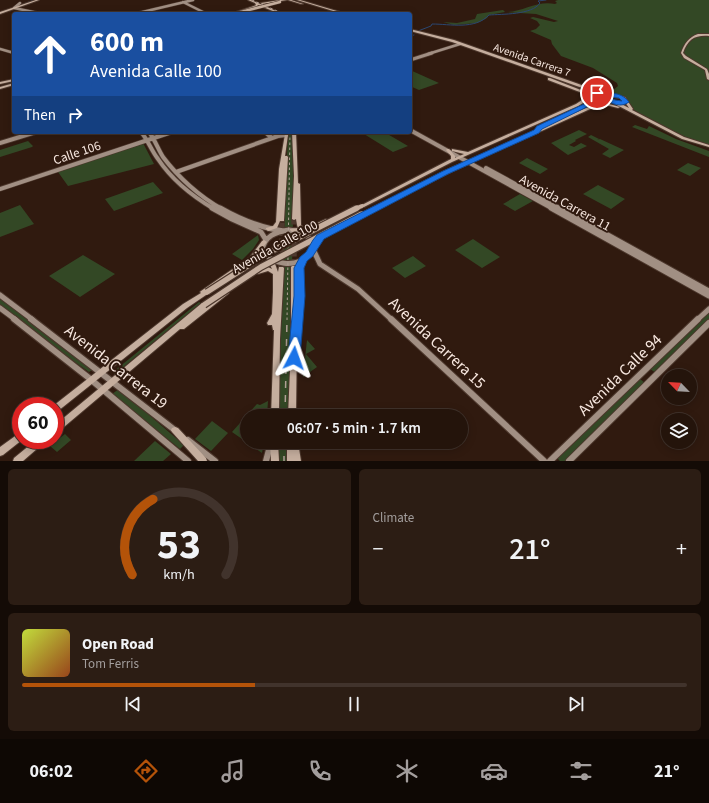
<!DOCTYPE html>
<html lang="en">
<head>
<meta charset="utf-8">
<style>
	body { margin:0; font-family:"Source Sans 3",sans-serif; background:#2c1d14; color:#f1f3f6; height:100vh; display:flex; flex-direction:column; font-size:15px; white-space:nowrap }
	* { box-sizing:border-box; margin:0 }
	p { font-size:13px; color:#a39e9d }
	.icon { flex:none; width:22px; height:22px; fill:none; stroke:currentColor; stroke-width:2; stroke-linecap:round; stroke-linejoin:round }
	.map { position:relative; height:461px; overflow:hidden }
	.panel { display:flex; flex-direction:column; gap:8px; padding:8px; background:#140b06; flex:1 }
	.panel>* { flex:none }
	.banner { position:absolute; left:12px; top:12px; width:400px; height:122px; border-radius:4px; box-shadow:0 2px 10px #0003,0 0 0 1px #41332c; background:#1a4fa0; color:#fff; overflow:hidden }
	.needle { width:26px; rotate:295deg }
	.controls { position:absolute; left:661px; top:369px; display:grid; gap:8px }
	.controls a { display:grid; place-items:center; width:36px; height:36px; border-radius:50%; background:#24140b; box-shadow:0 2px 10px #0003,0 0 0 1px #41332c; font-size:20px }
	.speed { position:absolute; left:12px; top:397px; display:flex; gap:8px; font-size:20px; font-weight:700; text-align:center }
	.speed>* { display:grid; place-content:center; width:52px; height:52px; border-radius:50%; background:#24140b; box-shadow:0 2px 10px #0003,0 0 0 1px #41332c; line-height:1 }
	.speed .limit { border:6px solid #d22; background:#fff; color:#111 }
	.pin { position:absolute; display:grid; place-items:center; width:34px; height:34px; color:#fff; margin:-17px; border:2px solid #fff; border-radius:50%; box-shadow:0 1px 4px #0007 }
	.me { position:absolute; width:44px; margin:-22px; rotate:4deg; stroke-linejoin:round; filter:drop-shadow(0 0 3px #0008) }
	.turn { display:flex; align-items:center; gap:14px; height:84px; padding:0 12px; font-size:18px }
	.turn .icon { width:52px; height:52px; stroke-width:2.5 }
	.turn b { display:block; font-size:28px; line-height:34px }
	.then { display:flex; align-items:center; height:38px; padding:0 12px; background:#0003; gap:8px; font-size:15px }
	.big { font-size:30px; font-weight:600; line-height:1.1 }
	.panel .card { flex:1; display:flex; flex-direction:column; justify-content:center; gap:6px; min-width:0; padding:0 14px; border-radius:6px; background:#2c1d14 }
	.panel .dial { align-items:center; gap:0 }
	.dial svg { height:104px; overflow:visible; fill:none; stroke:#41332c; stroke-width:7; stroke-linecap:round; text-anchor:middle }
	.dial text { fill:#f1f3f6; stroke:none }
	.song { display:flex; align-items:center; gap:12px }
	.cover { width:48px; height:48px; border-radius:6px; background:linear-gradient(135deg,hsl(70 70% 55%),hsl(20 70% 35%)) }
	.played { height:4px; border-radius:2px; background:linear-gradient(90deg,#b45309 35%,#41332c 35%) }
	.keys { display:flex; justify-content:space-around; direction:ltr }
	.heat { display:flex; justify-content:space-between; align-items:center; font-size:22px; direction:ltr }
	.panel .tiles { flex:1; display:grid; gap:8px; grid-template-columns:1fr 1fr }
	.card:last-child { grid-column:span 2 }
	.trip { position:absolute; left:240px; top:409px; width:228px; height:40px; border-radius:20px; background:#24140b; box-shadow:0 2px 10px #0003,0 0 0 1px #41332c; font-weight:600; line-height:40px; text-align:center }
	.tab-bar { display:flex; height:64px; justify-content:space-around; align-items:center; background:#0e0804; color:#a39e9d }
	.tab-bar .icon { width:28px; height:28px }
	.tab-bar .current { color:#b45309 }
	.tab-bar b { font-size:18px; color:#f1f3f6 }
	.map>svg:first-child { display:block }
	.green { fill:#334825 }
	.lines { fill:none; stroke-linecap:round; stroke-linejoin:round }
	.stream { stroke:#2b4670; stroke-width:1 }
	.river { fill:#2b4670; fill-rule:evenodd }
	.primary-tunnel { stroke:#4e392e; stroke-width:5.5; stroke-dasharray:5.5 2.5; stroke-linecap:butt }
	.secondary-far4-casing { stroke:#4c372c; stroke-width:3.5 }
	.secondary-far3-casing { stroke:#4c372c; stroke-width:4.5 }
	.secondary-far2-casing { stroke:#4c372c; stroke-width:5.5 }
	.secondary-far1-casing { stroke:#4c372c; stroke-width:7 }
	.secondary-casing { stroke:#4c372c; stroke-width:8 }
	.primary-casing { stroke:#4c372c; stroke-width:2 }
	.secondary-far4 { stroke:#a18f83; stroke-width:2.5 }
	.secondary-far3 { stroke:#a18f83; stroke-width:3 }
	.secondary-far2 { stroke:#a18f83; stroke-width:4 }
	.secondary-far1 { stroke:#a18f83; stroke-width:5 }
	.secondary { stroke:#a18f83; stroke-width:6 }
	.primary { fill:#c5ae9e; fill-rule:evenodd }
	.rail-far1 { stroke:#b19f96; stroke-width:1; stroke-dasharray:2.5 2.5; stroke-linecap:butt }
	.rail { stroke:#b19f96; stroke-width:1.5; stroke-dasharray:7 7; stroke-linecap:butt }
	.primary-bridge-far3-casing { stroke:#4c372c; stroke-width:3.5; stroke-linecap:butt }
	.primary-bridge-far2-casing { stroke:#4c372c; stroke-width:5; stroke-linecap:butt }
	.primary-bridge-far1-casing { stroke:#4c372c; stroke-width:5.5; stroke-linecap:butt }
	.primary-bridge-casing { stroke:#4c372c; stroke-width:8; stroke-linecap:butt }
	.primary-bridge-far3 { stroke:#c5ae9e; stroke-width:2.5 }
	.primary-bridge-far2 { stroke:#c5ae9e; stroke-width:3.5 }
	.primary-bridge-far1 { stroke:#c5ae9e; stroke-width:4 }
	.primary-bridge { stroke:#c5ae9e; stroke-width:5.5 }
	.route { fill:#1a73e8; stroke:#114b97; fill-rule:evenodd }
	.labels { text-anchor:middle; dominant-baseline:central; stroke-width:4; stroke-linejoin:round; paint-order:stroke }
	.far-street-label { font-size:11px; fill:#f8e8e0; stroke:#301a0f }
	.street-label { font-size:13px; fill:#f8e8e0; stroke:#301a0f }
	.near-street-label { font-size:16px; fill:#f8e8e0; stroke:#301a0f }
</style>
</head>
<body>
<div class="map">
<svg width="709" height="461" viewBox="0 0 709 461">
	<rect width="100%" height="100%" fill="#301a0f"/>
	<path class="green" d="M551,0H709V145L686,138L639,113L632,109L626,99L607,95L618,86L617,83L593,68L561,56L552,44L551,40L530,31L536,29L540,25L537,21L530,18L533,17L554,22L558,21L536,14L506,12C522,12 538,0 555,4L557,3L555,1L558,0Z
		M503,10L505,12L489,15L487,18L477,23L454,25L443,22L457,23L475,19L477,14Z
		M410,70L439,83L419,90L410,86Z
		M635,125L647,129L649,126L676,139L709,151V157L632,127Z
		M579,130L587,134L575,140L576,141L569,145L574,147L581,143L587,146L568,155L551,143Z
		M288,132H293L294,170L289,416H277Z
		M370,132H384L408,146L393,152L364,134Z
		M591,135L599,139L597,140L600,139L624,150L610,158L602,154L609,149L588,137Z
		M28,141L33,146L32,147L0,157V150Z
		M143,143L154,164L68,186L58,172Z
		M527,158L548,169L540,174L519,163Z
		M688,163L701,168L690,176L677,170Z
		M153,182L163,193L114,211L105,199Z
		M598,185L625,199L611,209L583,194Z
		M520,194L533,201L515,211L503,204Z
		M20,205L34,224L0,237V213Z
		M258,235L259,240L253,249L242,260L232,254Z
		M473,239L500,257L482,268L455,250Z
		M83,255L115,274L80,297L49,276Z
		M413,256L426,266L405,278L392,268Z
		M0,298L92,370L89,372L46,342L0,305Z
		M199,302L201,303L115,374L113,372Z
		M709,312V321L656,373L650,369Z
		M307,340L315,349L306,354L317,367L303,377Z
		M640,379L645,383L565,461H560L557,458Z
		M119,389L184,445L180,449L112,394Z
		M268,401L267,416H247V442H264L262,453L232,432L257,404L260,405Z
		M212,421L228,433L211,451L195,439Z
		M65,434L71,440L57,452L50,446Z
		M155,441L171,454L163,461H134Z
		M277,442H288V461H278Z"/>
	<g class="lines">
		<path class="stream" d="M418,31L431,26L432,24C450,24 475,30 489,15C502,14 532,15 540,3L538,1L546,0
			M410,36L414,35"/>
		<path class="river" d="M33,0H36L22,5H20Z"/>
		<path class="primary-tunnel" d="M294,219V266
			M281,268L282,220"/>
		<g class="secondary-far4-casing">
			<path id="secondary-far4" d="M183,2L207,14
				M14,8L43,14
				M14,8L20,3
				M134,14L193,0
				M0,49L14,53
				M428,54L460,44"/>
		</g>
		<g class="secondary-far3-casing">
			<path id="secondary-far3" d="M410,60L432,53"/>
		</g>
		<g class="secondary-far2-casing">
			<path id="secondary-far2" d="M410,130L553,209
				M141,132C148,140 151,150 158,159C172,180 192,196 214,209
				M149,132C155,140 158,149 163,157C178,177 200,197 222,209
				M265,132L272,138
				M0,143L36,132
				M486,168L561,209
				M176,172L278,136L286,135
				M0,189L172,132"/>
		</g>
		<g class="secondary-far1-casing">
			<path id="secondary-far1" d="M212,208L232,219L261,232L266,240
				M220,208C241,220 260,228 284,231
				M551,208L709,296
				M559,208L709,291
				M289,230C300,231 310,234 313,245C312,248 311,252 309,254C298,269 270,265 262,250C265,236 275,232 289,230Z
				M313,249L320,264L358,289L392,320
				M0,295L33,320
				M0,308L16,320
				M697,320L709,309"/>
		</g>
		<g class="secondary-casing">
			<path id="secondary" d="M14,319L89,378L188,461
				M31,319L176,431
				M391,319L544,461
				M188,440L215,461
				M266,461L271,442
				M550,461L698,319
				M569,461L709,323"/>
		</g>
		<g class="primary-casing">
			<path id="primary" d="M36,0H39L0,14V12Z
				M248,0H251L283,14H280L258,5L256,8L234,14H230L254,6L256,5L255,3Z
				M280,0H287L262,4L261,3Z
				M288,0H291L303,4H301Z
				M297,0H300L347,14H343Z
				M410,29L454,40L590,88L629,108L623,99C617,97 610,97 605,95C611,93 619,96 625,97L633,109L632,110L684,137L709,145V147L682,139L588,90L452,42L410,31Z
				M698,34H709V36C695,35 688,39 683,53L686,56L707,69L709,74V80L707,79L705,70L684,58L681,53C684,44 689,37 698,34Z
				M548,78H550L604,99L602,100L592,96L590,99L578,106L452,162L364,207H362L360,206L451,159V156L446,150L447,149H449L455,156V158L464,154L452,151V149L468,152L576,104L588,96L585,94L548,80Z
				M14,79V81L0,84V82Z
				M14,83V85L0,89V87Z
				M594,100L597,101L570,115L567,114Z
				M602,102L620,107L618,108L602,104L588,110L453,171L364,215H360V214L449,169L586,108Z
				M292,132H296L298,183L300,184L301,225L303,227L311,226L326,219L328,221V222L314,228L304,230L307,233L304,235L302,234L300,230L292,232L290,230V229L298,228L297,225L296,219L294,220L292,219L294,176Z
				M285,134H287L288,135L285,156H287L288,157L284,220V221H280L277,228L268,231L266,229V228L273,226L276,222L279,169Z
				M321,235L324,237L323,238L315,248H311L310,247L311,246L319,236Z
				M264,240L267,242L254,259L209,291L210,292L209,293L187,308L58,411L55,412V406H53L183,304L201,293L200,292L201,291L250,257L262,241Z
				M303,257L306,259L301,271L303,296L299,333L297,335L296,416H288L291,346V267L292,266H296L297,268L300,259Z
				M271,259L274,261L278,272L279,267H283L284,268L280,339L279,416H271L274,330H273L272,325H268L267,323L272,314L273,292V274L268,271L258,274L256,273L255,272L256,271L268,267L272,269L268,261Z
				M226,291L228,292L229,293L228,294L184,329H180L58,432L55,433V425L202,303H206L207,305L224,292Z
				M175,427L178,428L206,458L207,461H198L172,432L171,430L172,428Z
				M21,433L22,440L3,455L0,456V447L18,434Z
				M36,440H46L45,442L23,461H13L14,458Z
				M270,442H278L279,461H271Z
				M287,442H298L301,461H287Z"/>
		</g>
		<use href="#secondary-far4" class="secondary-far4"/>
		<use href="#secondary-far3" class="secondary-far3"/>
		<use href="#secondary-far2" class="secondary-far2"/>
		<use href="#secondary-far1" class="secondary-far1"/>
		<use href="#secondary" class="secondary"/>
		<use href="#primary" class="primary"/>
		<path class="rail-far1" d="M252,0L284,14
			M287,320L290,132"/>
		<path class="rail" d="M285,416L287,319
			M284,442V461"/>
		<g class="primary-bridge-far3-casing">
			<path id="primary-bridge-far3" d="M233,14L280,2"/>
		</g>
		<g class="primary-bridge-far2-casing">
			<path id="primary-bridge-far2" d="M595,101L607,95"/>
		</g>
		<g class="primary-bridge-far1-casing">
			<path id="primary-bridge-far1" d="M355,209L362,206"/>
		</g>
		<g class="primary-bridge-casing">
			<path id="primary-bridge" d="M207,292L266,254L357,208
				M204,305L261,267L362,214"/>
		</g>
		<use href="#primary-bridge-far3" class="primary-bridge-far3"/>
		<use href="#primary-bridge-far2" class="primary-bridge-far2"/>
		<use href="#primary-bridge-far1" class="primary-bridge-far1"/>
		<use href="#primary-bridge" class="primary-bridge"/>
	</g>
	<path class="route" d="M595,92H600L604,94C614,92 623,94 629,102C621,108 612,104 604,99L597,102L542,129L539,133L448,174L324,239L313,256L307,261L304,268L305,296L300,358L298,362L294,363L290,362L288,358L294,296V268L300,257L306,252L313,240L317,235L443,171L534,130L537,126L599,97L595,95ZM609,97L619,98L622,101L615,100Z"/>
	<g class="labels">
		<g class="far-street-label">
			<text transform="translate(532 60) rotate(19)">Avenida Carrera 7</text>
		</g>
		<g class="street-label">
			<text transform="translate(77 153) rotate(-19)">Calle 106</text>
			<text transform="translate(565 203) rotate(29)">Avenida Carrera 11</text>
			<text transform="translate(275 247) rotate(-29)">Avenida Calle 100</text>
		</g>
		<g class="near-street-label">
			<text transform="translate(437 343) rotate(43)">Avenida Carrera 15</text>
			<text transform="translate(116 367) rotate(38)">Avenida Carrera 19</text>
			<text transform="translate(620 375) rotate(-44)">Avenida Calle 94</text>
		</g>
	</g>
</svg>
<div class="controls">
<a><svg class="needle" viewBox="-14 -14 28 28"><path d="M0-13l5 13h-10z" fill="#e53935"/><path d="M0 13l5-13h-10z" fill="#a39e9d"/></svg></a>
<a><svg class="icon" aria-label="layers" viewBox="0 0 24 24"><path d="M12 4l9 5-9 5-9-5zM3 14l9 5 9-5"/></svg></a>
</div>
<div class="speed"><div class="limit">60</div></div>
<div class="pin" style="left:597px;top:93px;background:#d93025"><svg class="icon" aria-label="arrive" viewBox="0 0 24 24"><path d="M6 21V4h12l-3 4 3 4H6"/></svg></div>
<svg class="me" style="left:294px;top:358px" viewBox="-20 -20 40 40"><path d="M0-17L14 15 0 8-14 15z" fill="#1a73e8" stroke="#fff" stroke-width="4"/></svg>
<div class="trip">06:07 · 5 min · 1.7 km</div>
<div class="banner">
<div class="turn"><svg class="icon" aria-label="ahead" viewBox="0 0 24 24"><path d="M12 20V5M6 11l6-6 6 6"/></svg><div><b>600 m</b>Avenida Calle 100</div></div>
<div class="then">Then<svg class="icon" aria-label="right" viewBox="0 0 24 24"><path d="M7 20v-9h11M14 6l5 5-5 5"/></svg></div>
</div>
</div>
<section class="panel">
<div class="tiles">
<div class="card dial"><svg viewBox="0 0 100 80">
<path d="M14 69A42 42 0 1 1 86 69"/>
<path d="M14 69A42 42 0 0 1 30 11" stroke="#b45309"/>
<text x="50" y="56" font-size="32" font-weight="700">53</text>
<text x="50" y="72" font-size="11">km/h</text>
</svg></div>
<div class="card"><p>Climate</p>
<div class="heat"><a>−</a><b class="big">21°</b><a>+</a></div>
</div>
<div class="card">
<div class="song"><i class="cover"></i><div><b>Open Road</b><p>Tom Ferris</p></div></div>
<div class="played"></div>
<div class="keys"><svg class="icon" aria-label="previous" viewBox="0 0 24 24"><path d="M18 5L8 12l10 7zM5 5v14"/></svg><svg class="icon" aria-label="pause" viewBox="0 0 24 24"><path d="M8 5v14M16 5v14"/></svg><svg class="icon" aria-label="next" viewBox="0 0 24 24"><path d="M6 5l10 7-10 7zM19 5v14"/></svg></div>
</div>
</div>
</section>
<nav class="tab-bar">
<b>06:02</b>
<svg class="icon current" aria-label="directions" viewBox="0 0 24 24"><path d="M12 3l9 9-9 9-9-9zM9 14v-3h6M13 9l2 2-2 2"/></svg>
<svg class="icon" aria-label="music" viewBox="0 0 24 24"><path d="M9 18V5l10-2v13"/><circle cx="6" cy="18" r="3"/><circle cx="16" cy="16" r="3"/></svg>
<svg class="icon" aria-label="phone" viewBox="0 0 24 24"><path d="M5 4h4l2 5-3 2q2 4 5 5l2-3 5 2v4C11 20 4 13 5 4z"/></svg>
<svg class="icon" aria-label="climate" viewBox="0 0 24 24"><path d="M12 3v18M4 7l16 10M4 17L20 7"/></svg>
<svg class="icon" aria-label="car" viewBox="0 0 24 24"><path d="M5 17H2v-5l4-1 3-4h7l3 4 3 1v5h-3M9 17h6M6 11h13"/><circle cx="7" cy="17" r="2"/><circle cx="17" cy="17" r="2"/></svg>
<svg class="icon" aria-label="filters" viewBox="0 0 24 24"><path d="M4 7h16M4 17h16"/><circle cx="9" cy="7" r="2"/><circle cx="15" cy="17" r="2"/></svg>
<b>21°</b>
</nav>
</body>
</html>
